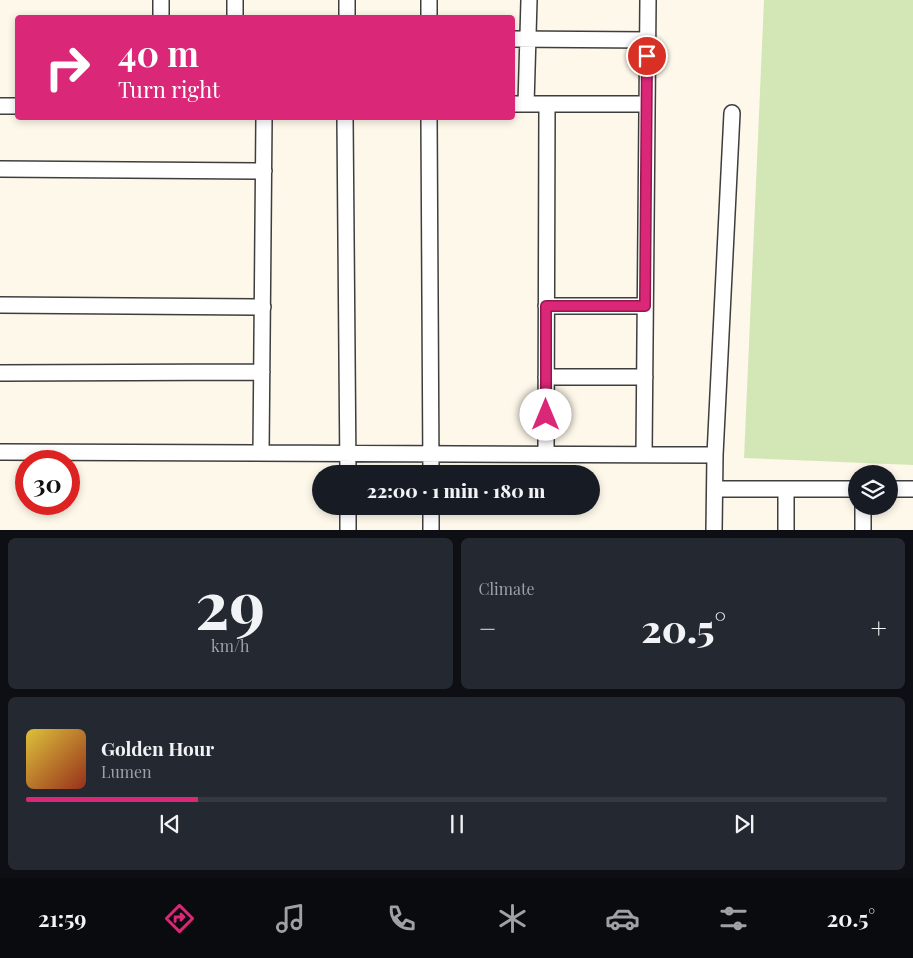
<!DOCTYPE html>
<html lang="en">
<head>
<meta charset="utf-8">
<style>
	body { margin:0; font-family:"Playfair Display",serif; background:#242831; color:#f1f3f6; height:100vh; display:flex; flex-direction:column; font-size:19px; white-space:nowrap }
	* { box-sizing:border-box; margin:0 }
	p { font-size:16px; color:#9ea1a6 }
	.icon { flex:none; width:28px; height:28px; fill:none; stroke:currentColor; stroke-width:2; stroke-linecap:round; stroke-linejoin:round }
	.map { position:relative; height:530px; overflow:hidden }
	.panel { display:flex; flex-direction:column; gap:8px; padding:8px; background:#0d0f14; flex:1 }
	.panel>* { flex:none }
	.banner { position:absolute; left:15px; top:15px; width:500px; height:105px; border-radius:5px; box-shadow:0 2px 8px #0003; background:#db2777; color:#fff; overflow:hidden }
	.controls { position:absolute; left:848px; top:465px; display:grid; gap:10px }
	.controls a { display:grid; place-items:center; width:50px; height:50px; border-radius:50%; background:#171b24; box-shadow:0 2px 8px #0003; font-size:25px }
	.speed { position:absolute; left:15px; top:450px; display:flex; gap:10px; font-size:25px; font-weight:700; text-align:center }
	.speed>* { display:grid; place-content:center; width:65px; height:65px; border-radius:50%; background:#171b24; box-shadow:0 2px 8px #0003; line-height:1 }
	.speed .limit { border:8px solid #d22; background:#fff; color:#111 }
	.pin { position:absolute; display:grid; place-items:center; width:42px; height:42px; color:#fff; margin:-21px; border:2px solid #fff; border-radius:50%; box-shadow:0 1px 5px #0007 }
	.me { position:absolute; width:55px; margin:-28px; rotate:0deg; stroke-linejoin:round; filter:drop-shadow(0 0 4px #0008) }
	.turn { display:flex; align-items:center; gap:18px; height:105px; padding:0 20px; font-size:22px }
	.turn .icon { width:65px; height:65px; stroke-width:2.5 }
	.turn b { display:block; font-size:35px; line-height:42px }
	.big { font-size:38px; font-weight:800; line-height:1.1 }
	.panel .widget { flex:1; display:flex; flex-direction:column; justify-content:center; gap:8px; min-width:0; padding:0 18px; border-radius:8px; background:#242831 }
	.panel .dial { align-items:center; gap:0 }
	.dial b { font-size:65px; line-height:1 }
	.song { display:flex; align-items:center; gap:15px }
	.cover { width:60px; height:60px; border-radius:8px; background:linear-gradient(135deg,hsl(50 70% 55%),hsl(10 70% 35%)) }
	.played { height:5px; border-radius:2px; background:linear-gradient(90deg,#db2777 20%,#363941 20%) }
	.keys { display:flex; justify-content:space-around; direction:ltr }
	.heat { display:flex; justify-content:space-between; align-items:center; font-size:28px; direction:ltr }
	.panel .tiles { flex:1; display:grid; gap:8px; grid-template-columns:1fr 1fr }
	.widget:last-child { grid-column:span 2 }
	.trip { position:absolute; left:312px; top:465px; width:288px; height:50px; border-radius:25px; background:#171b24; box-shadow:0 2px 8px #0003; font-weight:800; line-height:50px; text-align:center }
	.tabs { display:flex; height:80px; justify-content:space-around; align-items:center; background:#090b0e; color:#9ea1a6 }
	.tabs .icon { width:35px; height:35px }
	.tabs .current { color:#db2777 }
	.tabs b { font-size:22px; color:#f1f3f6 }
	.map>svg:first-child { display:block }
	.green { fill:#d3e6b6 }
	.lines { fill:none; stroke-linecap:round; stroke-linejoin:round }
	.street-casing { stroke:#3e3e3e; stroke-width:18 }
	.street { stroke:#fff; stroke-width:15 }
	.route-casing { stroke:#8e194d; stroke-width:12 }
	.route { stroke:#db2777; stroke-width:9 }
</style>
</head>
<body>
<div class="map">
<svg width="913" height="531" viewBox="0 0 913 531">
	<rect width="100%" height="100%" fill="#fef8ea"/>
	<path class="green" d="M764,0H913V465L744,458Z"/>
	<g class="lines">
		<g class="street-casing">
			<path id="street" d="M429,0V18
				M161,18V0
				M235,18V0
				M347,18V0
				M512,39L647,40
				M512,104H647
				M526,104L529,0
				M0,106H18
				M345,118L348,474
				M429,118L431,474
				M0,169L264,171
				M0,305L263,307
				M546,306H645
				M0,373L262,372
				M546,377H645
				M0,452L715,455
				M261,453L264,118
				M546,454L547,104
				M644,454L648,0
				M715,489H856
				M889,489H913
				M431,506V531
				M863,506V531
				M348,531V506
				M714,531L715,455L732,113
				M786,531V489"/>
		</g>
		<use href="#street" class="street"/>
	</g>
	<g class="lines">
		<g class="route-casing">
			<path id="route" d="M546,415V306H645L647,56"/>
		</g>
		<use href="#route" class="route"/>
	</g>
</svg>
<div class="controls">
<a><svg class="icon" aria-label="layers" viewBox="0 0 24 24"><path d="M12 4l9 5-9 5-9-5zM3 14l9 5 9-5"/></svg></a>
</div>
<div class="speed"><div class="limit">30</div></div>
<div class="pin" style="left:647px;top:56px;background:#d93025"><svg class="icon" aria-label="arrive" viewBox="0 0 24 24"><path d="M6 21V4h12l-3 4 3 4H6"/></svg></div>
<svg class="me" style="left:546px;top:415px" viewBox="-20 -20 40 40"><circle r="19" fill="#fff"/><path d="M0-13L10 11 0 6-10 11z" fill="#db2777"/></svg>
<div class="trip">22:00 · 1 min · 180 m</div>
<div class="banner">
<div class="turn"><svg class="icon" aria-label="right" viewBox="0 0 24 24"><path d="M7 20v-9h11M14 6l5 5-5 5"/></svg><div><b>40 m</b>Turn right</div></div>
</div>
</div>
<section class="panel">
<div class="tiles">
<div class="widget dial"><b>29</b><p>km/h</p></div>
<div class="widget"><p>Climate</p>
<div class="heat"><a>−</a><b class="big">20.5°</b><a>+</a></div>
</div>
<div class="widget">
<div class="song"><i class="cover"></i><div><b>Golden Hour</b><p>Lumen</p></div></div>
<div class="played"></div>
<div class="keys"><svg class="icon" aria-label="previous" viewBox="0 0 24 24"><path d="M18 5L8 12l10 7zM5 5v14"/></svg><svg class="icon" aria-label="pause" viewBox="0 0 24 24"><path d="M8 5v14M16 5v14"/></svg><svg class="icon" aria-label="next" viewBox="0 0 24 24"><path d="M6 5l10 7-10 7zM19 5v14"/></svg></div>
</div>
</div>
</section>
<nav class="tabs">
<b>21:59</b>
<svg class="icon current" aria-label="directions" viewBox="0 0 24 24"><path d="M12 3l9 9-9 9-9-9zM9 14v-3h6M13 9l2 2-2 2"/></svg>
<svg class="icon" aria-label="music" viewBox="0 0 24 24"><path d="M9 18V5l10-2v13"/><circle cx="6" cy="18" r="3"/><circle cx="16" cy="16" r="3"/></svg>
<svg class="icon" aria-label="phone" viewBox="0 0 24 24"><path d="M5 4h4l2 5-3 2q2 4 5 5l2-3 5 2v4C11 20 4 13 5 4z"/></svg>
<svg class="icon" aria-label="climate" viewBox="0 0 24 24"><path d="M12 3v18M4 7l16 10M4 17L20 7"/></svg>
<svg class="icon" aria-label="car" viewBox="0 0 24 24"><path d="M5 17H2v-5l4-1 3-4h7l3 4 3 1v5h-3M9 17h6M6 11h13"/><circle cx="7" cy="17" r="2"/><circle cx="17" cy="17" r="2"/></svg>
<svg class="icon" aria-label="filters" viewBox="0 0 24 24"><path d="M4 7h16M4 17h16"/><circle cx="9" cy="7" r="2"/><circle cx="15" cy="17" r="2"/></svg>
<b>20.5°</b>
</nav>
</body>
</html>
